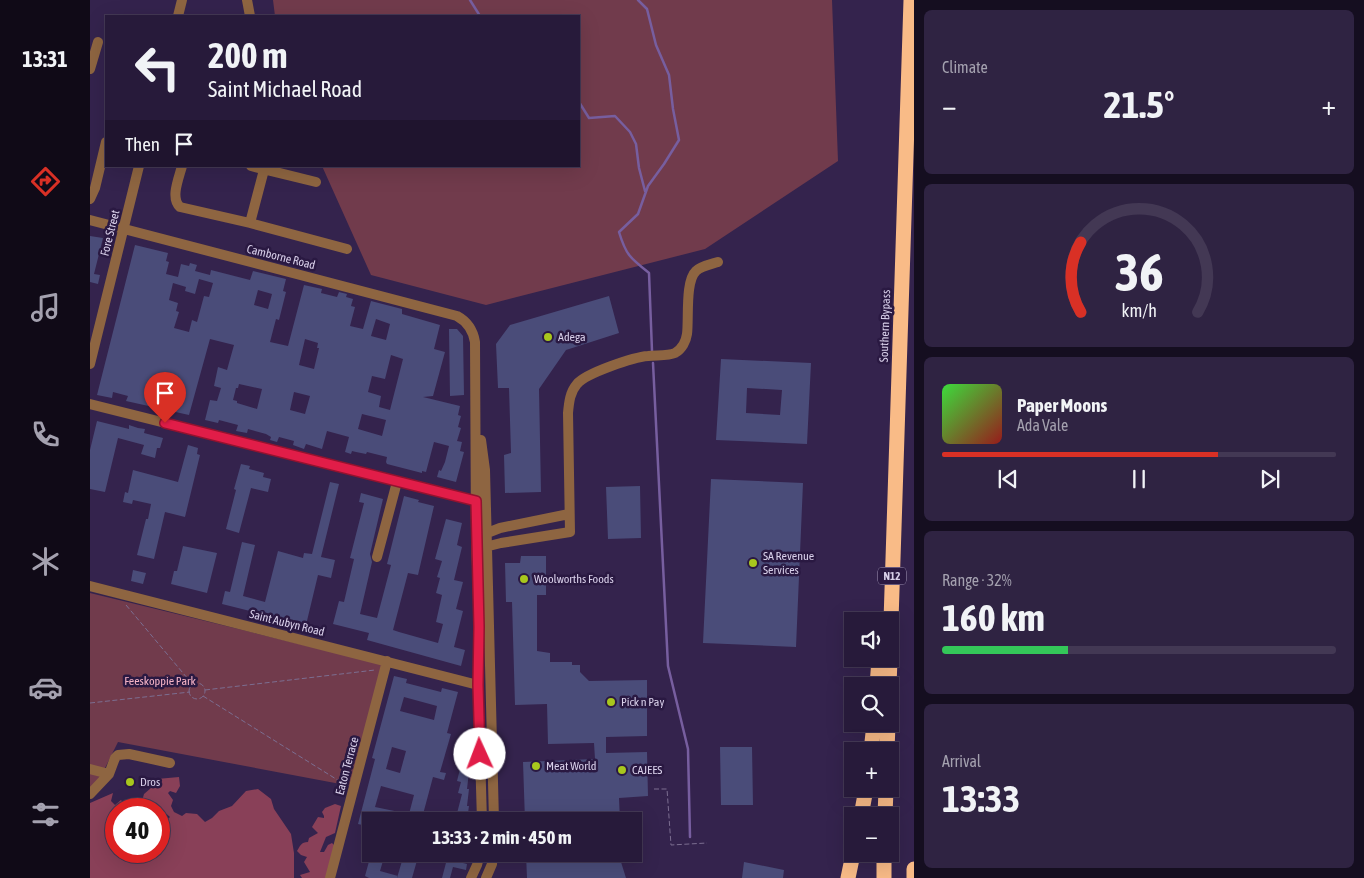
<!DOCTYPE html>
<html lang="en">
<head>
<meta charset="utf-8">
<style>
	body { margin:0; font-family:"Asap Condensed",sans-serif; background:#2f2342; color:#f1f3f6; height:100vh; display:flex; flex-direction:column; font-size:19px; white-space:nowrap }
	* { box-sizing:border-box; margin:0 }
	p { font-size:16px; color:#a4a1af }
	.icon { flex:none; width:28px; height:28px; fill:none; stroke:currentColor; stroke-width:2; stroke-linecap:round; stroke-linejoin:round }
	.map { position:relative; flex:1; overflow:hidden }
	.drawer { display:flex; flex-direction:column; gap:10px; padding:10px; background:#150e20; width:450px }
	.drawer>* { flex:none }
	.banner { position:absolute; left:15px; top:15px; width:475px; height:152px; border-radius:0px; box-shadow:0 5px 20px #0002,0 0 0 1px #433854; background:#271a3a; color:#f1f3f6; overflow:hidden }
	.fabs { position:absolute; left:754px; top:612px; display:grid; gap:10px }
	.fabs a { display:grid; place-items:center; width:55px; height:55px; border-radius:0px; background:#271a3a; box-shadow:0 5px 20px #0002,0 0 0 1px #433854; font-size:25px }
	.speed { position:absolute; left:15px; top:798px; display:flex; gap:10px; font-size:25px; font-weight:700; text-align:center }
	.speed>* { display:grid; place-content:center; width:65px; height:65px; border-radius:50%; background:#271a3a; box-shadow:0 5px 20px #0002,0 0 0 1px #433854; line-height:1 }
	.speed .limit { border:8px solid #d22; background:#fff; color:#111 }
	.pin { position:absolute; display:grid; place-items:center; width:42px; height:42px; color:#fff; margin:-51px -21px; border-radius:50% 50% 50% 0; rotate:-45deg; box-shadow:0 0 5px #0007 }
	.pin .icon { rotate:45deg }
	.me { position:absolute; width:55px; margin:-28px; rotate:358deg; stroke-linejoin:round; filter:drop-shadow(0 0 4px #0008) }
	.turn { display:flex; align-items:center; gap:18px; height:105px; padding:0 20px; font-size:22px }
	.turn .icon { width:65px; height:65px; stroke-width:2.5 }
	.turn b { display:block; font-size:35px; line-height:42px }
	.then { display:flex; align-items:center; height:48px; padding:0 20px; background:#0003; gap:10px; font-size:19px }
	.big { font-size:38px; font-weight:700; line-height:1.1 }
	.drawer .widget { flex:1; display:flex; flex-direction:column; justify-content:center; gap:8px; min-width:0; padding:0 18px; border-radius:8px; background:#2f2342 }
	.drawer .dial { align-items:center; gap:0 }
	.dial svg { height:130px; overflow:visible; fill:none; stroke:#433854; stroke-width:7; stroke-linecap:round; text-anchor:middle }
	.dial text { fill:#f1f3f6; stroke:none }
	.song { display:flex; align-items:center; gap:15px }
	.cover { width:60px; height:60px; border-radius:8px; background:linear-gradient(135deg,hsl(120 70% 55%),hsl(0 70% 35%)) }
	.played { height:5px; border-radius:2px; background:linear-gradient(90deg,#d93025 70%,#433854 70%) }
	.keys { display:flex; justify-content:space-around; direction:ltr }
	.heat { display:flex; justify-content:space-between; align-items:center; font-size:28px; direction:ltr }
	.charge { height:8px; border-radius:4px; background:linear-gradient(90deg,#34c759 32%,#433854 0) }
	.trip { position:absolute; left:272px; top:812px; width:280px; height:50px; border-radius:0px; background:#271a3a; box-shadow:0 5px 20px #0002,0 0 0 1px #433854; font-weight:700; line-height:50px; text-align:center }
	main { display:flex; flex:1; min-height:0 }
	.tab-bar { display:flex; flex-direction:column; width:90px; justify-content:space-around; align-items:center; background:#100a17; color:#a4a1af }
	.tab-bar .icon { width:35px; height:35px }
	.tab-bar .current { color:#d93025 }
	.tab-bar b { font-size:22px; color:#f1f3f6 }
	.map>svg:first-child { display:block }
	.green { fill:#713b4c }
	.forest { fill:#894058 }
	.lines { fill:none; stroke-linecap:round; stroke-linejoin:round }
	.stream { stroke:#775e9f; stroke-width:2.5 }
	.building { fill:#4a4c79; fill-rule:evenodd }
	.path { stroke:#7c6e91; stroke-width:1; stroke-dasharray:5 2.5; stroke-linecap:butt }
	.minor { stroke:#8e6541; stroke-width:10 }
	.highway { stroke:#f9bb87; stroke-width:15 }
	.route-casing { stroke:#92132f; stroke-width:12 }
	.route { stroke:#e11d48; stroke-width:9 }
	.poi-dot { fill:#a8c71d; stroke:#2a1942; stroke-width:2 }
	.labels { text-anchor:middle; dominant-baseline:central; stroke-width:5; stroke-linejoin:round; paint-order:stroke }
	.shield { fill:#2a1942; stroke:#a499b8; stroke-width:1 }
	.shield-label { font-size:11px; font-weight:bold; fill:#d9d0ea }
	.street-label { font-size:12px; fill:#d9d0ea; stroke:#2a1942 }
	.poi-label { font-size:12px; fill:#d9d0ea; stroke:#2a1942; text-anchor:start }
	.park-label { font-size:12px; fill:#f6b4c6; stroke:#2a1942 }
</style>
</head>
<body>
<main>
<nav class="tab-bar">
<b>13:31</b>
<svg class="icon current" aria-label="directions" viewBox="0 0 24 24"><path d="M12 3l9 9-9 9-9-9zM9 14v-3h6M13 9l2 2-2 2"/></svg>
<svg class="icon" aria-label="music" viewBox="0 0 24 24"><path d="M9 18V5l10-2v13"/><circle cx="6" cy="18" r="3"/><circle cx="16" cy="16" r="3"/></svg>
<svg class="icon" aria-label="phone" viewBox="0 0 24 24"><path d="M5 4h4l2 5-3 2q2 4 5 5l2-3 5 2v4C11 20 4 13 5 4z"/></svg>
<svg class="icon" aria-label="climate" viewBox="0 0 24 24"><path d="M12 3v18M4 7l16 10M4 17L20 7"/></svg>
<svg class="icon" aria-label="car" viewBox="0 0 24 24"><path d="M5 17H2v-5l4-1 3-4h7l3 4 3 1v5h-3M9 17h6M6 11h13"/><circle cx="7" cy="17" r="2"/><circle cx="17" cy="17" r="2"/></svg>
<svg class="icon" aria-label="filters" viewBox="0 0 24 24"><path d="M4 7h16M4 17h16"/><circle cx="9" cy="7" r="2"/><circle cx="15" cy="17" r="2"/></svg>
</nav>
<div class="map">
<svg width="824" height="878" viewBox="0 0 824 878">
	<rect width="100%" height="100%" fill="#34234d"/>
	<path class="green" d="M183,0H742L748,161L615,249L396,305L281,275L232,166H489V16H185Z
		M0,593L292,664L261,786L28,742L0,798Z"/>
	<path class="forest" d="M89,777L90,786L86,793L80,791L78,793L83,800L81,806L84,812L92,816L96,813L107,814L115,822L122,818L129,811L142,806L156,791L168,789L181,799L184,809L201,834L204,853V878H0V803L23,793L21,801L25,805L31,800L35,805L34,809H26V851H69V827L80,817L63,802L60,806L52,801L54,794L61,788L59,783L67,779Z
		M245,804L251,806L245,833L236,837L230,852H234L238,845L242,843L245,846L238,878H212L210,875L220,872L214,862L217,857L211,855L207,851C210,846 211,842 218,842L219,838L228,833L222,827L228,817L234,818V816L232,812L235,808Z"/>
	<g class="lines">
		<path class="stream" d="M380,0L390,16
			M548,0L557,9L566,45L579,75L583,109L589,140L574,164L558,186L548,214L529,232C536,255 540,258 559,273L562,351
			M489,102L499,118L525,116L540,132L546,144L549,168L555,191
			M563,363L578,666L598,749L600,837"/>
	</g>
	<path class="building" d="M0,236L13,238L4,274L10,275L8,284L0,282Z
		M45,245L78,253L76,261L79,262L76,274L88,277L91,264L99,266L100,263L107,265L105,271L120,275L121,270L160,280L163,271L196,279L193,291L196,292L189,320L186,319L180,342L198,346L214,285L232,289L231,293L247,297L249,292L257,294L256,297L263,299L261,306L265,307L260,326L273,329L281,301L312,309V314L350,325L344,349L355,352L343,396L333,397L370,406L368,415L371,416L368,427L371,428L367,441L372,442L370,451L374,452L366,482L347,477L349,470L351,471L355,462L359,446L344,442L336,472L332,471V473L297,464L296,462L297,457L277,452L276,454L266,452L262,451L261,454L255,452L259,437L237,431L232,449L216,444L214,449L203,445L204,441L189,437L187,442L180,440L181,437L176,434L158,429L157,433L146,431L148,425L129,420L128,423L115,420L120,400L127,401L131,388L124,386L128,367L137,370L144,345L120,339L99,415L36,401L38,396L23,392L22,398L7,395ZM109,279L123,283L119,297L114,296L107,322L102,320L99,332L84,328L89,312L86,311L88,303L79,300L83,283L96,287L95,291L105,294ZM168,290L182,294L178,309L164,305ZM286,319L300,324L296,340L281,336ZM215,339L228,343L227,348H229L224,369L209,365ZM301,355L313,359L300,410L289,407L291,396L278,392L282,376L295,379ZM149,384L172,389L167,409L147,403V401L143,400L146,388H148ZM204,392L220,396L215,414L200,410ZM272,414L296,420L292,436L268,429Z
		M519,296L529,333L476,350L449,389L451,492L415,493L414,455L421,453L419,388H408L406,344L420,325Z
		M359,329H367L373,336L374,395L360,396Z
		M631,359L721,363L717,444L626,440ZM657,388L692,390L690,415L656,413Z
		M7,421L39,429V425L48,428L55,429L54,433L73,438L70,448H67L65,458L51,454L54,445L28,438L15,492L0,489V450Z
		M98,445L108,448L107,454L110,455L95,517L75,512L64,559L47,555L56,519H58L61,504L43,500L42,504L33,502L35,492L38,493L43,470L88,482Z
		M151,464L160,466L159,469L174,473L173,477L181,479L178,492L161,488L149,533L136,529L146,490L144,489Z
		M621,479L713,483L706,647L613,643Z
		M240,482L249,484L231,557L245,560L241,578L228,575L216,625L132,604L135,591L140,592L152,542L165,545L153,596L175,602L188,551L213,558L214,553L222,554Z
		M550,486L551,538L518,539L516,487Z
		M271,493L293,499L280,554L282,562L270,614L287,618L301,565L297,564L314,496L329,500L328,502L344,506L328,575L318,573L303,630L309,632L348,643L353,624L346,622L352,595L346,593L350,578L347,577L352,561L345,559L356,519L372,523L367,545L372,547L364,580L373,582L366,609L373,611L364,647L375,650L371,666L277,640L279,633L243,624L249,601L254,602L264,559L260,558L274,503L269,502Z
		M93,546L127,553L117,593L81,584L84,571H87Z
		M431,556H456V595H447V651L460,653V662H482V665H490V672L499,681L557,680V736L516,737V753L557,752L558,796L529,798L530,821H435L433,762L505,759L504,743L458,744L457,704L425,705L422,602H416L415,563H430Z
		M43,570L56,573L53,584L41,581Z
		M304,676L317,679L316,683L351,692L352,688L368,692L357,733L361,734L350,772L356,773L354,780L343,777L332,818L337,819V821H281V827L268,824L285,759L282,758ZM314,697L347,706L344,720L310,711ZM302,747L316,751L310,773L296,769ZM291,786L324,795L319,814L285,807Z
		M630,747H662L663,805H631Z
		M372,761L380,762L377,772H379L377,789H379L377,806H379L378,813H380L379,821H365L372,794L368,793L371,782L367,781Z
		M281,854H295L290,871L308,876L307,878H279L275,876Z
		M314,854L328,857L322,878H307Z
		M436,854H531V862L536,878H437Z
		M357,859L377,864L376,870L363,867L360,878H352Z
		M654,862L694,870L693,878H652Z"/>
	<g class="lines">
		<path class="path" d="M36,605L103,685
			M99 691a8 8 0 1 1 16 0a8 8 0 1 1-16 0Z
			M115,690L285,670
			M113,696L254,784
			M0,703L100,692
			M564,789H577L581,845L617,843"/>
		<path class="minor" d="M157,0L160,16
			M88,16L92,0
			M0,69L8,42
			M92,166C89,178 80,198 90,207L160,223L257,249
			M161,166L226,182
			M0,199L5,188L16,142
			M0,220L367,316C378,322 383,330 385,342L386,536L389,627L388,685L392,821
			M160,223L175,166
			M0,364L49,166
			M0,404L386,501
			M391,440L395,470L404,821
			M392,535L410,528L479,514
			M387,549L411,543L480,532L478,413C479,402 480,392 487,384C496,373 544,357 558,356C567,355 578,356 585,353C592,349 596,341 597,334C599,319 595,281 606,271C611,266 622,264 628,262
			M287,557L307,482
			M0,586L388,685
			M0,769L19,774
			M0,794L19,774L25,758L28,755L39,754L80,763
			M240,878L297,661
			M381,878L387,865L390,854
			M396,878L402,864L403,854"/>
		<path class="highway" d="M800,652L821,0
			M787,686L789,659
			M799,686L800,659
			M781,751L784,724
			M797,751L798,724
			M771,816L776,789
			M795,816L796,789
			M758,878L763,854
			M794,878V854
			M824,878V869"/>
	</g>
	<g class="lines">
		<g class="route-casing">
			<path id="route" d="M75,423L386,501L389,627L388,685L390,754"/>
		</g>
		<use href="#route" class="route"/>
	</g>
	<g class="poi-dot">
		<circle cx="458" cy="337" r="5"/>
		<circle cx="663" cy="563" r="5"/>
		<circle cx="434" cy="579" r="5"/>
		<circle cx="521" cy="702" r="5"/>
		<circle cx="446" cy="766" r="5"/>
		<circle cx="532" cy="770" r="5"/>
		<circle cx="40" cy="782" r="5"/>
	</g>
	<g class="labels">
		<rect class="shield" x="788" y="567.5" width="28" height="17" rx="4"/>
		<g class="shield-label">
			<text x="802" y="576">N12</text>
		</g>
		<g class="street-label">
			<text transform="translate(20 233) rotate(-76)">Fore Street</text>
			<text transform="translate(191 257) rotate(14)">Camborne Road</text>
			<text transform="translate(795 326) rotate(-88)">Southern Bypass</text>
			<text transform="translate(197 623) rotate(14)">Saint Aubyn Road</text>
			<text transform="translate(257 766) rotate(-75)">Eaton Terrace</text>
		</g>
		<g class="poi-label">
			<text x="468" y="337">Adega</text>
			<text x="673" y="556">SA Revenue<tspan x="673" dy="14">Services</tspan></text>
			<text x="444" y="579">Woolworths Foods</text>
			<text x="531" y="702">Pick n Pay</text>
			<text x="456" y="766">Meat World</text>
			<text x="542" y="770">CAJEES</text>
			<text x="50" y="782">Dros</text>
		</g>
		<g class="park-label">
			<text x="70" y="681">Feeskoppie Park</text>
		</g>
	</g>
</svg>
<div class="fabs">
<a><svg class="icon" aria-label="sound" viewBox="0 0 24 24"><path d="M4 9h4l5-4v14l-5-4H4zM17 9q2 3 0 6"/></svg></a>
<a><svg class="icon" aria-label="search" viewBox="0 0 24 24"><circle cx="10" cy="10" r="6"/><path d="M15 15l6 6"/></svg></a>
<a>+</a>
<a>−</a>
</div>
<div class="speed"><div class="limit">40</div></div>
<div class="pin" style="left:75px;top:423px;background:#d93025"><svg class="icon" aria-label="arrive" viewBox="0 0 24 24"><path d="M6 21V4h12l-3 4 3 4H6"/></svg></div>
<svg class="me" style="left:390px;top:754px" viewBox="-20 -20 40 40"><circle r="19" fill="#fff"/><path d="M0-13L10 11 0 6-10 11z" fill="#e11d48"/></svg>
<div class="trip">13:33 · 2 min · 450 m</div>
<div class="banner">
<div class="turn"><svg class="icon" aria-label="left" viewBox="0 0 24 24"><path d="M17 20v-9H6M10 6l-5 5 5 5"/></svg><div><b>200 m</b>Saint Michael Road</div></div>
<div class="then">Then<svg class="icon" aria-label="arrive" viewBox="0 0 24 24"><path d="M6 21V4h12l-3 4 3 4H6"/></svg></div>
</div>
</div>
<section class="drawer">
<div class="widget"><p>Climate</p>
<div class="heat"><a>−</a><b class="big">21.5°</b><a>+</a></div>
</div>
<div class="widget dial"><svg viewBox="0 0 100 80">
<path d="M14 69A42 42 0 1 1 86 69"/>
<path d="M14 69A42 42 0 0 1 14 26" stroke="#d93025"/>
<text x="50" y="56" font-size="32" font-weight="700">36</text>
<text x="50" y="72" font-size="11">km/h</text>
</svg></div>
<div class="widget">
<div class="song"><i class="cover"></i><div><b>Paper Moons</b><p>Ada Vale</p></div></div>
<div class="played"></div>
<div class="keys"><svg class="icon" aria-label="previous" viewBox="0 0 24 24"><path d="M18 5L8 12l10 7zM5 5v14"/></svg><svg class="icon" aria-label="pause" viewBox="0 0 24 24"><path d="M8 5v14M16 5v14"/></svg><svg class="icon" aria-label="next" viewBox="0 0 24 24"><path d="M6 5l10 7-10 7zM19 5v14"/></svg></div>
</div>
<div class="widget"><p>Range · 32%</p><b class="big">160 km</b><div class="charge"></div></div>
<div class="widget"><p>Arrival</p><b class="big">13:33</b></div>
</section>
</main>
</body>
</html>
